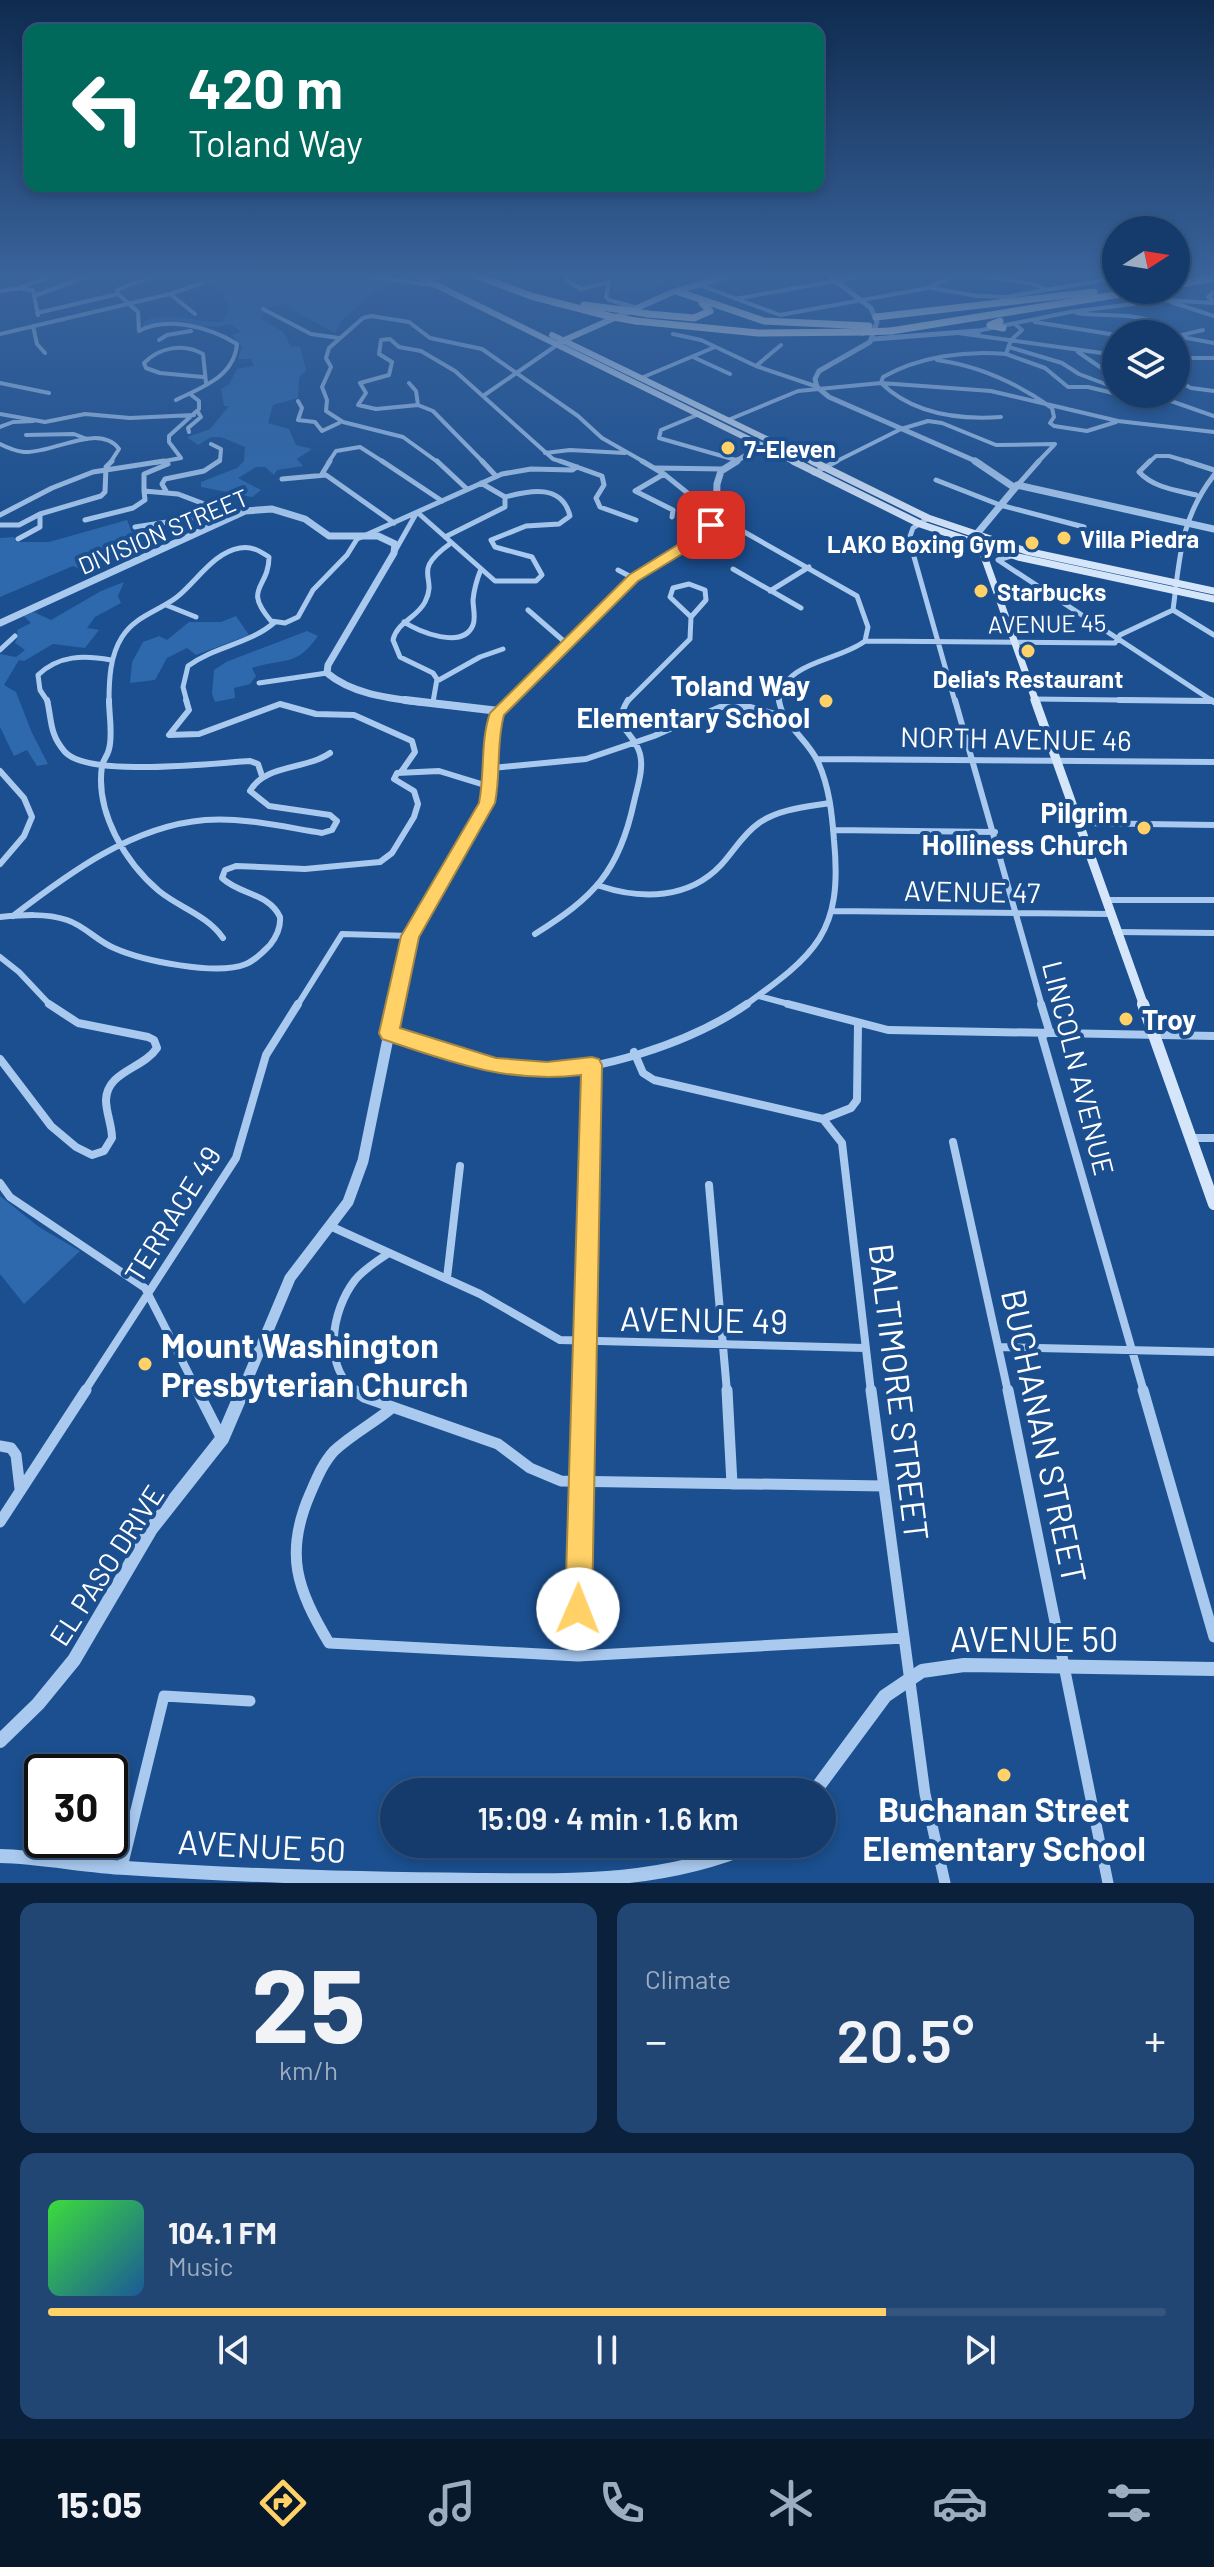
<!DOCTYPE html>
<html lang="en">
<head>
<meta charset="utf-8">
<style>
	body { margin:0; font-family:Barlow,sans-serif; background:#214673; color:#f1f3f6; height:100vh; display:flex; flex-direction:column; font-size:30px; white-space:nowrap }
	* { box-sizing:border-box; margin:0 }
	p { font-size:26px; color:#9dadc1 }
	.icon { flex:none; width:44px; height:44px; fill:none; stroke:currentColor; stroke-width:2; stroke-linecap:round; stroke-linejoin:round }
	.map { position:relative; height:1883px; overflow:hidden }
	.sheet { display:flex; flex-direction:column; gap:20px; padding:20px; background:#0b203b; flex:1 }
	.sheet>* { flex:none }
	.top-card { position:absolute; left:24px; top:24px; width:800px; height:168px; border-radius:16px; box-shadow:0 4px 12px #0003,0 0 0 2px #33557e; background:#00695c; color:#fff; overflow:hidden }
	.needle { width:52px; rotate:78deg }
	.controls { position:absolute; left:1102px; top:216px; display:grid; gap:16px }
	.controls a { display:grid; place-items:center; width:88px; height:88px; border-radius:50%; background:#143b6b; box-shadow:0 4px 12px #0003,0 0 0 2px #33557e; font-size:40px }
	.speed { position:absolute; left:24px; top:1754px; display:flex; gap:16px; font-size:40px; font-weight:700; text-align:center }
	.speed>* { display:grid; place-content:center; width:104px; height:104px; border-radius:50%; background:#143b6b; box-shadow:0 4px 12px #0003,0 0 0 2px #33557e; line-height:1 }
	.speed .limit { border:4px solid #111; border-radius:12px; background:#fff; color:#111 }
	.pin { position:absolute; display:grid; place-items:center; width:68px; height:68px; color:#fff; margin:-34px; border-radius:16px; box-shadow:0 4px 12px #0006 }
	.me { position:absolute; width:88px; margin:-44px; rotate:1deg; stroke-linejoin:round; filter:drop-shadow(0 0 6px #0008) }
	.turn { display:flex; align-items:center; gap:28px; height:168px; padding:0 32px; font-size:36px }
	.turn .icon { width:104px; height:104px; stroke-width:2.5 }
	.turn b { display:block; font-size:56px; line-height:68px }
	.big { font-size:60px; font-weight:600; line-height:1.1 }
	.sheet .widget { flex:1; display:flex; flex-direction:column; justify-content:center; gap:12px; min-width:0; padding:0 28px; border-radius:16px; background:#214673 }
	.sheet .dial { align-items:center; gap:0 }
	.dial b { font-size:104px; line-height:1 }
	.song { display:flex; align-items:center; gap:24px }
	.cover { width:96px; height:96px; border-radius:12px; background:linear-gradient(135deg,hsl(120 70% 55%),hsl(210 70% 35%)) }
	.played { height:8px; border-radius:4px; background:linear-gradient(90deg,#ffd166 75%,#33557e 75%) }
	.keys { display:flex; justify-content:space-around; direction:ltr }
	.heat { display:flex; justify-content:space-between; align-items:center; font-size:44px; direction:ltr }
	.sheet .tiles { flex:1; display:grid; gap:20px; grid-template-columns:1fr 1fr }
	.widget:last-child { grid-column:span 2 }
	.trip { position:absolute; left:380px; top:1778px; width:456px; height:80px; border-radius:40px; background:#143b6b; box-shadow:0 4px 12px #0003,0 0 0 2px #33557e; font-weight:600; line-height:80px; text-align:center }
	.tabs { display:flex; height:128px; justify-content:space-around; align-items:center; background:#08182b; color:#9dadc1 }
	.tabs .icon { width:56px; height:56px }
	.tabs .current { color:#ffd166 }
	.tabs b { font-size:36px; color:#f1f3f6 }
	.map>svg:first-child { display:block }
	.green { fill:#2e69ad }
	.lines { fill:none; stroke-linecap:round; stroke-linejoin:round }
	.minor-far4 { stroke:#a9c9ee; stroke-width:4 }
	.minor-far3 { stroke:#a9c9ee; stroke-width:5 }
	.minor-far2 { stroke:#a9c9ee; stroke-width:6 }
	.minor-far1 { stroke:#a9c9ee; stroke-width:8 }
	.minor { stroke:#a9c9ee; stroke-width:11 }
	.tertiary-far4 { stroke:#a9c9ee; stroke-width:5 }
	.tertiary-far3 { stroke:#a9c9ee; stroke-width:7 }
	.tertiary-far2 { stroke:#a9c9ee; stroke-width:8 }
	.tertiary-far1 { stroke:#a9c9ee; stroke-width:11 }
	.tertiary { stroke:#a9c9ee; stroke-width:14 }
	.secondary-far3 { stroke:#d6e6fa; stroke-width:6 }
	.secondary-far2 { stroke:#d6e6fa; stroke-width:7 }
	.secondary-far1 { stroke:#d6e6fa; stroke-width:9 }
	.secondary { stroke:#d6e6fa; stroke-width:12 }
	.motorway { stroke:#fff; stroke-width:7 }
	.motorway-bridge { stroke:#fff; stroke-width:7 }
	.route { fill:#ffd166; stroke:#a68842; stroke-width:2 }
	.poi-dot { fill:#ffd166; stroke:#1b4f8f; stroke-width:3 }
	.labels { text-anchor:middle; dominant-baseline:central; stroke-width:8; stroke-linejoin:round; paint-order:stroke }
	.far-poi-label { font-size:24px; font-weight:bold; fill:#fff; stroke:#1b4f8f; text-anchor:start }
	.far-street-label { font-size:24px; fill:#fff; stroke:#1b4f8f }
	.poi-label { font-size:28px; font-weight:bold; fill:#fff; stroke:#1b4f8f; text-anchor:end }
	.street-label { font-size:28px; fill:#fff; stroke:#1b4f8f }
	.near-street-label { font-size:34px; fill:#fff; stroke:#1b4f8f }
	.near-poi-label { font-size:34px; font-weight:bold; fill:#fff; stroke:#1b4f8f; text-anchor:start }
</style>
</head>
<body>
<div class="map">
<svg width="1214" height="1883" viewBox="0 0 1214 1883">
	<rect width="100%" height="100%" fill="#1b4f8f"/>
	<path class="green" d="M354,275L388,280L342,320L335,333L284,305L260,309L266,313L262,315V319L283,332L291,347L300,346L306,370L299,378L298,398L273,405L268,423L289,429L296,445L312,449L297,459L303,466L277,470L274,475L265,467H256L238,478L261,490L252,497L201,487V482L237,468L244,461L245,447L221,437H211L198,445L187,437L210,429L229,406H224L221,389L229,384L237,369L254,366L251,359H238L242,347L232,335L241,332L230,324C199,333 175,316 143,327L144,321C172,310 195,323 223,322L229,304L222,297L226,292L206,280L215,276Z
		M597,275H678L651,289L613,292L615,281Z
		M127,520L134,538L109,549V557L82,570L73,566L0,597V538L14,537L16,542H49Z
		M124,582L118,596L121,603L95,617L87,628L99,630L85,648L53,644L24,661L19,660L4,685L16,692L32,733L48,764L37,766L27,750L14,756L0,727V654L16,657L25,650L15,643L18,636L17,630L31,623L24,616L34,612L51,620L101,591Z
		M236,616L249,635L196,655L187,648L167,658L155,680L130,683L132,662L143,642L159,636L167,640L189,622H221Z
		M307,631L318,636C295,668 286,657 252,668L256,676L250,684L234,688L235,698L215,702L212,694L214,670L226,662Z
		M0,1196L39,1227L80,1251L24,1304L0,1274Z"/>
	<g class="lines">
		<path class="minor-far4" d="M362,275L438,286
			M566,275L568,281L581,289L609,282L606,297L609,300L638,308
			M975,275L1034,284L1047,290
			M697,284L780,315L928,288L956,275
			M931,288L978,296L1005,297L1116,278
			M22,289L33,290L38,315
			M0,291L16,289L55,275
			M1214,292L1208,297L1214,301
			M118,294L138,312L139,331C168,316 210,327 237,344C234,377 202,387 176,400
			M170,294L195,314
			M34,296L91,275
			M735,299L868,275
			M1171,302L1214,316
			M263,309L311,334L339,338
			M37,313L118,294L117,290L156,275
			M1077,313C1110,318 1147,309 1173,334
			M1035,322L1116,335
			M33,326L37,344L45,353
			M958,333L1116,355
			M0,334L170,294L202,283
			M673,334L701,340L756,366L815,386
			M1182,335L1203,330
			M980,336L977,331L1070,312L1164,300L1214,303
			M1176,336L1214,343
			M159,340L167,335L191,331
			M1009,347L1062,363L1079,374L1116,388
			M1078,352L1116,378
			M1006,354L1045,368L1068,387H1088L1159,404L1165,402L1163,399
			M693,357L730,374
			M937,360C980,366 1017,383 1052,408L1054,417L1050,423L1054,426L1087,431L1116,422
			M756,366L781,345
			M1183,370L1188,369L1181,362L1183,358H1214
			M203,377L160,373L146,368L144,363C160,347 183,343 203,354L206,383
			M641,378L715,347
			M1176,380L1191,388L1214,391
			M0,383L49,393
			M409,383L416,391L418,405L433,411L484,463
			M881,383L883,377C918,357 965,350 1006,354L1011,340L1022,330L1016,325
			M881,383C913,414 958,420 1001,417
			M1151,394L1214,416
			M483,396L557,345
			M298,401L302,408L298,420L315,422L322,431L339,423
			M418,405L376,409L358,405L366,393L360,383L389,375L392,362L379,354L381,340L390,339L399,347L421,351L455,371L553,459L566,463
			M0,414L45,422L85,414L130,418L194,415
			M697,415L661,430L659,438L736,460
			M728,420L798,391L881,383L991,391L1118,421L1214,432
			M0,427L13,422L33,421
			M189,432L188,428L201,417L198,412
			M26,435L74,434L87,439
			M0,444C8,448 15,451 24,452C52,454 99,422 119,449L110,463
			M211,444L221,449L220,461L216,463
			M545,453L570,450L625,453
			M181,458L169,442V436L199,409V401L190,394
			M154,463L181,458
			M328,463L336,451L360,447L385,463
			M439,463L403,437L343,422L326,411L327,400L322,387L331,367L326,358L329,348L363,318L371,316L409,322L430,338L482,349L578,416L602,438L646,463
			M833,463L901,429L928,421L942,423L996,445L1055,444
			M1037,463L1055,444
			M1148,463L1156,456H1169L1193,463"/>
		<path class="minor-far3" d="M382,461L442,501
			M437,461L467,489
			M482,461L496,476
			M560,461L602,476L604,485L596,498L600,507L636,520
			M642,461L664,474L716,516L857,596L868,627L865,641C838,662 783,660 779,702
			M1150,461L1139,472C1154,488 1176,490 1196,495
			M1186,461L1214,470
			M168,464L144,474V491L178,494L236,516
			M655,468L723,469
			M814,473L837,461
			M322,474L330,461
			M664,474L635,491L673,510L672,517
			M282,479L326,475L394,523
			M936,480L1000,505L1084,527
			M1016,487L1039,461
			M166,491L162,484L165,479L204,471L219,461
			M0,515L52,488L93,472L164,461
			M928,518L913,528L909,539L955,702
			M85,520L133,508L145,500L144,491
			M0,525H19L40,514
			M135,527L193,518L219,509
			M445,537L505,507V497L481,483
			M18,539L40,527V514L101,496L105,492L106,467L112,461
			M395,551L417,512L495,581H536L542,575L532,557L495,547L491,540L526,526L559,524L570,516C562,484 531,490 505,497
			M1011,556L998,560L1214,702
			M733,569L801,608
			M618,570L633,578
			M689,584L705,590L706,600L691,617L670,597L673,588Z
			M770,591L809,567
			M166,605L196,617
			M528,610L566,643
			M1173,610L1214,635
			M404,622C419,632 463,650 473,625C476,618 473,608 473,600C474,589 477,579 481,569
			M865,641L1115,643L1120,635L1173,610C1180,557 1180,519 1214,475
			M0,650L15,636
			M439,680L480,657L503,649
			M259,683L327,673
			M1033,699L1211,701
			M48,702L40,690L38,675C59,655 84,655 111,660
			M109,702C109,679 110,656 122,637C135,616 159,611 177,597C197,581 214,552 240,548C252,546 260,551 269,557C269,589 242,587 271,621L285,623L298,617L313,590L347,555L357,539L502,474L531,469L572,470L577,467
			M187,702L183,687L188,666C215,646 250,644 275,622
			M433,702L437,679L433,673L400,657L393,640C397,622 417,618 425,602C439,575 409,573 451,543
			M627,702L690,639L691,617"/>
		<path class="minor-far2" d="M47,700C52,720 49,734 65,752C89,778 213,763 250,761L258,764L262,776
			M109,700C109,715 113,735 109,749C108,755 103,760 102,766C95,813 126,863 159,891C180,908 207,915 223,938
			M186,700L189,710L169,735L199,734L280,704L316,714L354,715L412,741L415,752L401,772
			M955,700L1042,1006
			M1119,700L1211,701
			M1211,700L1214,702
			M817,759L1214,762
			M492,768L586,759L654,736L720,707H750L783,716
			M0,771L24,798L32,817L24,836L0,864
			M1078,823L1214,825
			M833,830L995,832
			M600,886C642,900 689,899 721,865C734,851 743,834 759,823C779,809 806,807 830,803
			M1105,900H1214
			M833,911L1110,914
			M13,916C69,873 132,826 205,820C244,817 284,827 322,833L332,830L337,821L330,815L269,806L250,791C265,764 306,770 330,753
			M0,917C22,915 46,913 67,920C85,926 97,941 114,948C143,961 217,976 246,964C256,960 263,952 270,945C277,936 281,928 280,917C269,893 240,895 222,878L225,870L236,866L305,869L380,862L392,853L414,817L418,804L414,791L394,779L397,773L439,771L491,787
			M1116,932L1214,933
			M535,934C594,897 619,872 634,802C637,788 644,769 640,754C634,730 610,729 628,700
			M0,957L19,972L51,1006
			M759,996L796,1006
			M297,1006L342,934L410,936
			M744,1006C816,954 843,933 834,840C832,813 829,786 818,762C808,739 782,725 779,700"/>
		<path class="minor-far1" d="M788,1004L888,1030L1214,1036
			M1041,1004L1049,1030L1042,1037L1144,1392
			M389,1033C433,1048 478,1066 526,1070C593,1076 692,1042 747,1004
			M634,1052L643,1073L654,1080L823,1119L842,1143L871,1392
			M0,1059L51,1126L76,1147L92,1155L104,1151L112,1138C112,1125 106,1113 106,1100C107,1071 143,1069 157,1048L154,1040L148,1037L78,1023L49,1004
			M823,1119L851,1108L857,1100L858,1024
			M1190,1138H1214
			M953,1142L1008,1392
			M0,1183L10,1197L145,1288L198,1392
			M709,1185L727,1392
			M330,1226L480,1294L560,1340L865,1348
			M447,1278L460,1166
			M999,1347L1214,1352
			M84,1392L236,1158L266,1055L298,1004
			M357,1392C322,1368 331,1311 355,1280C364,1269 377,1261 389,1253
			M584,1392L592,1065"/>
		<path class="minor" d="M197,1390L222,1439
			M354,1390L364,1397L498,1444L530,1468L561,1481L884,1486
			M727,1390L732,1484
			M871,1390L925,1794L945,1883
			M1008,1390L1108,1883
			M1143,1390L1214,1637
			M393,1407C374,1423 352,1434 334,1451C323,1463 317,1478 310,1494C284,1554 297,1589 329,1643L578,1656L904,1638
			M0,1446L11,1448L16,1455L20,1489
			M0,1522L86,1390
			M578,1656L584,1390
			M122,1867L164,1696L250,1701"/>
		<path class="tertiary-far4" d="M828,275L871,308L877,322L870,342L819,371L815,379L817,387L829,397L980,463
			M873,339L977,331
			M733,463L768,442"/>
		<path class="tertiary-far3" d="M1017,485L1214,529
			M975,536L1015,488L975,461
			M0,623L245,511L272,509L305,519L329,536H378L395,544L394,553L328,665L327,673C352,694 388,698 420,702
			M508,702L633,578L705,533L716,516L717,484L721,471L737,461"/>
		<path class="tertiary-far2" d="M405,700L499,711
			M394,1006L406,947L415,925L487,803L493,724L497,713L510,700"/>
		<path class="tertiary-far1" d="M242,1392L290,1278L348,1202L363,1161L395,1004"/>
		<path class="tertiary" d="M0,1741L38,1704L74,1660L151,1529L222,1439L243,1390
			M814,1792L885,1696L922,1671L964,1665L1214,1669
			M0,1856C43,1857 84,1866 126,1868C243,1876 360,1879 477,1880C576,1881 664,1883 755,1844"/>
		<path class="secondary-far3" d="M416,275L797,463
			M552,335L816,463
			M560,342L673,292L732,275"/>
		<path class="secondary-far2" d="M793,461L920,524L1018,557L1214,599
			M812,461L928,518L1026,551L1214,591
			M980,545L1036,702"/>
		<path class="secondary-far1" d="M1035,700L1144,1006"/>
		<path class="secondary" d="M1143,1004L1214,1204"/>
		<path class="motorway" d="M475,275L531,296L608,316
			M433,277L440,275
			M1176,285L1214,278
			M679,292L764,321L869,326
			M584,305L624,310
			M648,314L694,318L710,311L702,303
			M876,317L1094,292
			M636,321L758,333L863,332
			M1000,321L990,325L1003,328
			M891,331L1146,290"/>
		<path class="motorway-bridge" d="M624,310L648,314
			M608,316L636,321
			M863,332L891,331"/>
	</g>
	<linearGradient id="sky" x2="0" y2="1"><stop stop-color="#0f2b4f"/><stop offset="0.51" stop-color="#39639b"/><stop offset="1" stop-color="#39639b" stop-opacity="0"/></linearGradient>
	<rect width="1214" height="539" fill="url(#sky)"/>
	<path class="route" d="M707,522L718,525L705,540L638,581L504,715C496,743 501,774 495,803L419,937L400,1028L496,1058L547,1062L592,1057L599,1059L602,1065L592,1609L588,1618L578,1622L569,1618L565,1609L581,1075C509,1084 450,1062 382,1039L379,1033L401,936L479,803C485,773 480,742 490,713L629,575L695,534Z"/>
	<g class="poi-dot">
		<circle cx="728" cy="448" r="8"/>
		<circle cx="1064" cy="538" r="8"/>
		<circle cx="1032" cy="543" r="8"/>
		<circle cx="981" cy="591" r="8"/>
		<circle cx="1028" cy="651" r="8"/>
		<circle cx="826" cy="701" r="8"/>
		<circle cx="1144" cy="828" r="8"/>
		<circle cx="1126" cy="1019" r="8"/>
		<circle cx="145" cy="1364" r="8"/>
		<circle cx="1004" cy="1775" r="8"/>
	</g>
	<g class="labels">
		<g class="far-poi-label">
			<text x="744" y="448">7-Eleven</text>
			<text x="1080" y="538">Villa Piedra</text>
			<text x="1016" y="543" text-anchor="end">LAKO Boxing Gym</text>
			<text x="997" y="591">Starbucks</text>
			<text x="1028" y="678" text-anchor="middle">Delia's Restaurant</text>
		</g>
		<g class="far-street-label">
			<text transform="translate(163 531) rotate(-23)">DIVISION STREET</text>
			<text transform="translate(1047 623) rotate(-1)">AVENUE 45</text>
		</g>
		<g class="poi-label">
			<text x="810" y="685">Toland Way<tspan x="810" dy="32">Elementary School</tspan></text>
			<text x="1128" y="812">Pilgrim<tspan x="1128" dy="32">Holliness Church</tspan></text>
			<text x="1142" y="1019" text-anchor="start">Troy</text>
		</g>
		<g class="street-label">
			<text transform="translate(1016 738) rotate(1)">NORTH AVENUE 46</text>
			<text transform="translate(972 891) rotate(1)">AVENUE 47</text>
			<text transform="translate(1079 1068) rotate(76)">LINCOLN AVENUE</text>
			<text transform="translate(172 1214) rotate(-58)">TERRACE 49</text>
			<text transform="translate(106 1565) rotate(-57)">EL PASO DRIVE</text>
		</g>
		<g class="near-street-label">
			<text transform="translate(704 1319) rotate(1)">AVENUE 49</text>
			<text transform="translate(900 1392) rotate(83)">BALTIMORE STREET</text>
			<text transform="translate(1045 1436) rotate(78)">BUCHANAN STREET</text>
			<text x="1034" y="1638">AVENUE 50</text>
			<text transform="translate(262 1845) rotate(3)">AVENUE 50</text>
		</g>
		<g class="near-poi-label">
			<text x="161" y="1344">Mount Washington<tspan x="161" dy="39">Presbyterian Church</tspan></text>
			<text x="1004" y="1808" text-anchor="middle">Buchanan Street<tspan x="1004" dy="39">Elementary School</tspan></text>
		</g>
	</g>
</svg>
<div class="controls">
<a><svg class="needle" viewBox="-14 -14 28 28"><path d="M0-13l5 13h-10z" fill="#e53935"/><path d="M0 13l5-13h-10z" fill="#9dadc1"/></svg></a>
<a><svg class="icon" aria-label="layers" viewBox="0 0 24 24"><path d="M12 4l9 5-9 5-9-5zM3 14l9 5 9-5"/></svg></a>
</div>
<div class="speed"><div class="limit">30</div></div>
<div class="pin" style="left:711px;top:525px;background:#d93025"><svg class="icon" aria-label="arrive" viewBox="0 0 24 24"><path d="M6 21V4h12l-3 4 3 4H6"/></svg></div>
<svg class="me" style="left:578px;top:1609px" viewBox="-20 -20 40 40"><circle r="19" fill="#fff"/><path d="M0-13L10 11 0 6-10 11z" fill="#ffd166"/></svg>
<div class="trip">15:09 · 4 min · 1.6 km</div>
<div class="top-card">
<div class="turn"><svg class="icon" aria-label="left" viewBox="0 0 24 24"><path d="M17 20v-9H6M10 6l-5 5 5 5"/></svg><div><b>420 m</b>Toland Way</div></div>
</div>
</div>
<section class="sheet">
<div class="tiles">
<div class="widget dial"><b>25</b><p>km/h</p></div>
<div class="widget"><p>Climate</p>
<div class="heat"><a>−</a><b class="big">20.5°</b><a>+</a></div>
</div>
<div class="widget">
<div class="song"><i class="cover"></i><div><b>104.1 FM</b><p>Music</p></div></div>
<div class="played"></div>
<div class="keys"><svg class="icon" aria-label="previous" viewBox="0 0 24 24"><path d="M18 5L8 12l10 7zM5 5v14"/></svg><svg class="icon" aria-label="pause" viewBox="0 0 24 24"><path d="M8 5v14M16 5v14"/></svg><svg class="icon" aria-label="next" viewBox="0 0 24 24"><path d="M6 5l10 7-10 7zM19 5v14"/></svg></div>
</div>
</div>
</section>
<nav class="tabs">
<b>15:05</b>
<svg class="icon current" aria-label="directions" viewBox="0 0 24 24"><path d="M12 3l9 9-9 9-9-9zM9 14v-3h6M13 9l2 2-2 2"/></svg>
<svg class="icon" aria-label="music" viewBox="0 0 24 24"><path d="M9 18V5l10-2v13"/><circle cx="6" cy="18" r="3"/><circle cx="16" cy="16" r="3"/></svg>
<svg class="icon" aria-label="phone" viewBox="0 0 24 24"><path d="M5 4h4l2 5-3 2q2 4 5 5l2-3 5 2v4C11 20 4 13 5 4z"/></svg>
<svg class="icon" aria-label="climate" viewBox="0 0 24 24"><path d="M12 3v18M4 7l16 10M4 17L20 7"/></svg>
<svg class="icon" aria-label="car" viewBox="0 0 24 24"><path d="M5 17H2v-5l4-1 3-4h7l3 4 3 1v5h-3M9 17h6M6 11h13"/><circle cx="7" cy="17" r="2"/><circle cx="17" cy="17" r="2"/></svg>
<svg class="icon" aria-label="filters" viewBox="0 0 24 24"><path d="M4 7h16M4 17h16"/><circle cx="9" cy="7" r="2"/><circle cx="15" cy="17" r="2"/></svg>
</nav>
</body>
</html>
